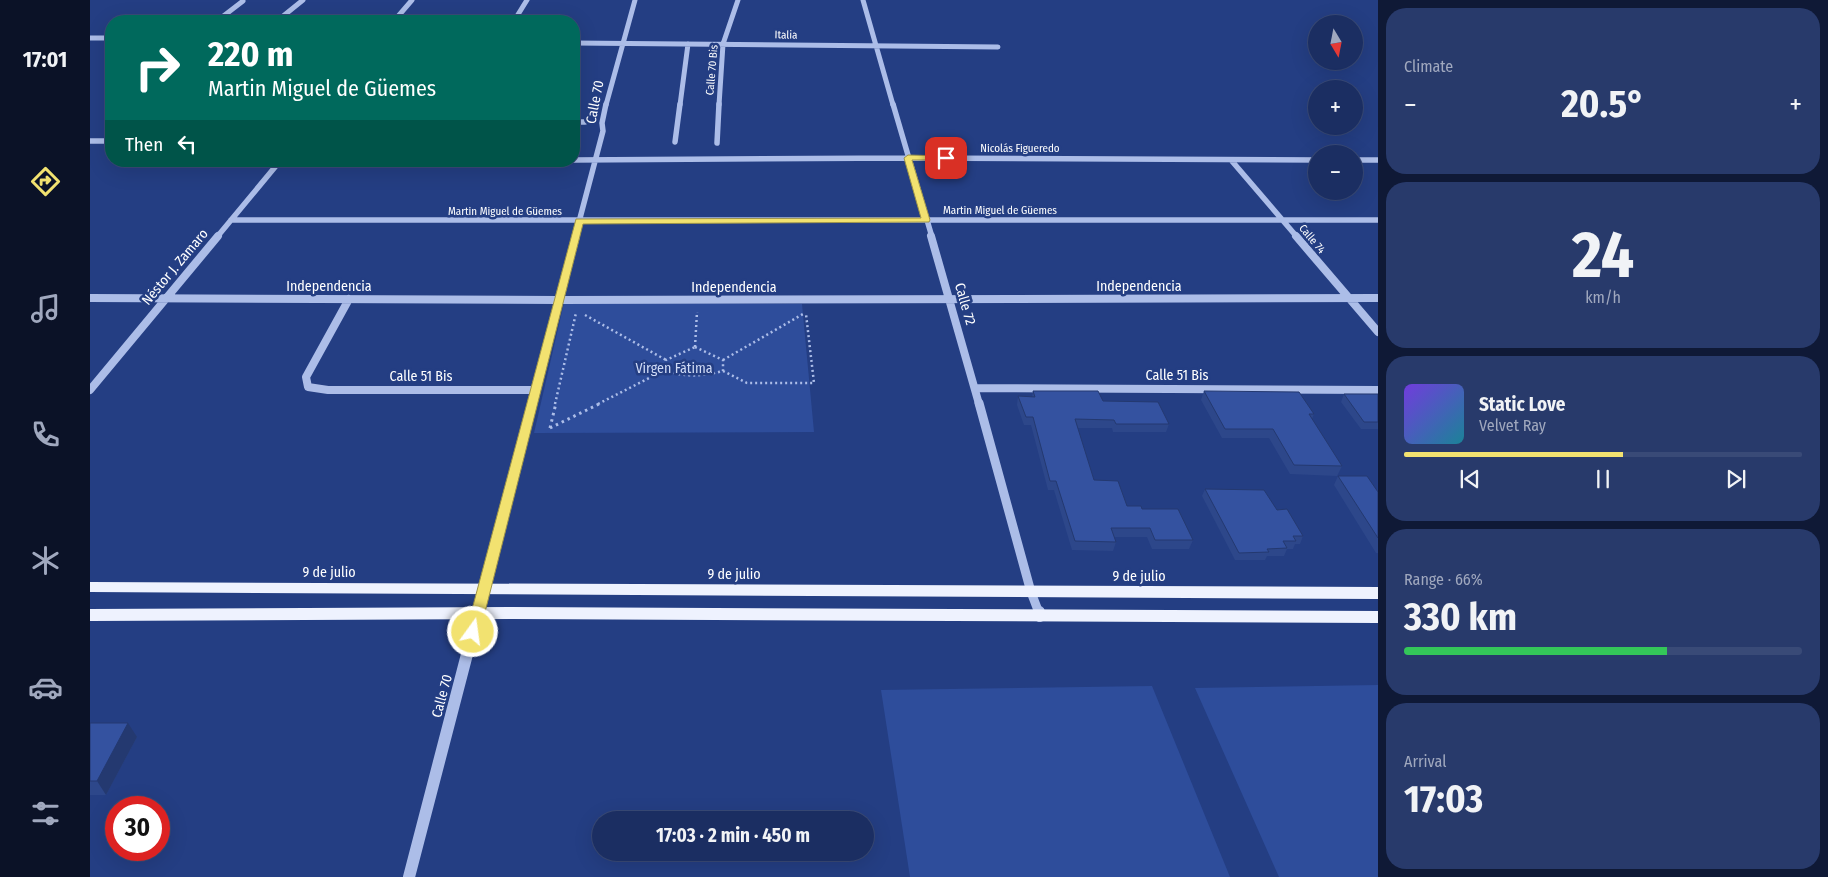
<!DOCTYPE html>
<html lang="en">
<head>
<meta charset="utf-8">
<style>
	body { margin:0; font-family:"Fira Sans Condensed",sans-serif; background:#283a6b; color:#f1f3f6; height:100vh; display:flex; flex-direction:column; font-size:19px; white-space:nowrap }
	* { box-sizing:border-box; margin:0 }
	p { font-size:16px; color:#a0a8be }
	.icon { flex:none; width:28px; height:28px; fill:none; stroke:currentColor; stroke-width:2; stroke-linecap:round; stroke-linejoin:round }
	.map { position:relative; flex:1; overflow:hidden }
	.details { display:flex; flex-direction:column; gap:8px; padding:8px; background:#0f1936; width:450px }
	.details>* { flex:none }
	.guide { position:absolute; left:15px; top:15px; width:475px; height:152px; border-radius:20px; box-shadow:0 5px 20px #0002,0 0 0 1px #394a77; background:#00695c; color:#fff; overflow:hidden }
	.needle { width:32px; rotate:170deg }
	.fabs { position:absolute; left:1218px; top:15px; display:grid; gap:10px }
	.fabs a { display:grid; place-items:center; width:55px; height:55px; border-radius:50%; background:#1b2e62; box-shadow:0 5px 20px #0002,0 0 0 1px #394a77; font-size:25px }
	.speed { position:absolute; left:15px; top:796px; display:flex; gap:10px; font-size:25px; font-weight:700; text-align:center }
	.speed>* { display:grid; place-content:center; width:65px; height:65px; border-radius:50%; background:#1b2e62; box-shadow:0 5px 20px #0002,0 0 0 1px #394a77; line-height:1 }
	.speed .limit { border:8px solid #d22; background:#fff; color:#111 }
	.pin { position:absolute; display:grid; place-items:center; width:42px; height:42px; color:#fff; margin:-21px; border-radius:10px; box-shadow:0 2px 8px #0006 }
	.me { position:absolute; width:55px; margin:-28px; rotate:14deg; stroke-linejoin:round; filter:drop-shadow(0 0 4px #0008) }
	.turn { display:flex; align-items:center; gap:18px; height:105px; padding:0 20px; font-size:22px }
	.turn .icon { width:65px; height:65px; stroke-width:2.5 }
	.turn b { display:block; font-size:35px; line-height:42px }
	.then { display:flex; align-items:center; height:48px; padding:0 20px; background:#0003; gap:10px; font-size:19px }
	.big { font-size:38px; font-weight:700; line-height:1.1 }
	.details .card { flex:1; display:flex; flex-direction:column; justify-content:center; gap:8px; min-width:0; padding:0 18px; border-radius:20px; background:#283a6b }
	.details .dial { align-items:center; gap:0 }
	.dial b { font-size:65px; line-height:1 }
	.song { display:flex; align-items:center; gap:15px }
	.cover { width:60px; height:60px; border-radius:8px; background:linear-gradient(135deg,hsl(260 70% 55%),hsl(190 70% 35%)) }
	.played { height:5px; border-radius:2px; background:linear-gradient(90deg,#f2e270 55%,#394a77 55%) }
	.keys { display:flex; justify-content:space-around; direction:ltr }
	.heat { display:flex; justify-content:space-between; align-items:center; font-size:28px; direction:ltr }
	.charge { height:8px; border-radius:4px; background:linear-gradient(90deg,#34c759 66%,#394a77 0) }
	.trip { position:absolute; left:502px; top:811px; width:282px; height:50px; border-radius:25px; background:#1b2e62; box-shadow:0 5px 20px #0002,0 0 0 1px #394a77; font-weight:700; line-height:50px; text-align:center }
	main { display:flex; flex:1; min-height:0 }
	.tab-bar { display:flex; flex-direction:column; width:90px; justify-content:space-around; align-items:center; background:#0b1227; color:#a0a8be }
	.tab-bar .icon { width:35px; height:35px }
	.tab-bar .selected { color:#f2e270 }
	.tab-bar b { font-size:22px; color:#f1f3f6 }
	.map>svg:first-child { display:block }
	.green { fill:#2e4d9b }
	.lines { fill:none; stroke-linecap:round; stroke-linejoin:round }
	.path-far1 { stroke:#acbde8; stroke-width:2.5; stroke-dasharray:2 3; stroke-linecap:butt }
	.path { stroke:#acbde8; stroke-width:3; stroke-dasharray:2.5 4; stroke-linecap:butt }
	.minor-far4 { stroke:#acbde8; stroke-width:5 }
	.minor-far3 { stroke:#acbde8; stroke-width:5.5 }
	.minor-far2 { stroke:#acbde8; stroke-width:8 }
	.minor-far1 { stroke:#acbde8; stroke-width:9 }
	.minor { stroke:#acbde8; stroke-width:12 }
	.major { fill:#eef2fe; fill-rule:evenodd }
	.wall { fill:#2d478a }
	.shaded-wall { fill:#243970 }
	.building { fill:#3452a0; stroke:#243970 }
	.route { fill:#f2e270; stroke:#9d9349 }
	.labels { text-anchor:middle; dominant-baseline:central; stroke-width:5; stroke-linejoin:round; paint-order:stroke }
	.far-street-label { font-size:11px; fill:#fff; stroke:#243e83 }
	.street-label { font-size:14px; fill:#fff; stroke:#243e83 }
	.park-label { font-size:14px; fill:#d0dbf6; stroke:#243e83 }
</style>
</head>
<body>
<main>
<nav class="tab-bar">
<b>17:01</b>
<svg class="icon selected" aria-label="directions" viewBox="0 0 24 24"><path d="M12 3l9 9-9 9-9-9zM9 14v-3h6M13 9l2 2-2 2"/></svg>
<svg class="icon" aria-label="music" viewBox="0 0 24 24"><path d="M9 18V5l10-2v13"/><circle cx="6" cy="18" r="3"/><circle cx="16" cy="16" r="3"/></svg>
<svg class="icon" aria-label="phone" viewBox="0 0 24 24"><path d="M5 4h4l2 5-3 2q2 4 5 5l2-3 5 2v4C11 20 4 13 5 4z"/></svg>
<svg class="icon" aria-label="climate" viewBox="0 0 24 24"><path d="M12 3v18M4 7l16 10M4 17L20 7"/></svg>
<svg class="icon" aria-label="car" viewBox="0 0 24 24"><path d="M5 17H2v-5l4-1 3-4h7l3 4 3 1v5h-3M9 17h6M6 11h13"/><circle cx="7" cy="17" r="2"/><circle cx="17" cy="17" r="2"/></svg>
<svg class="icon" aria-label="filters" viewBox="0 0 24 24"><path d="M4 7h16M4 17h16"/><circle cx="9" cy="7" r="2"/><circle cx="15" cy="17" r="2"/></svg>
</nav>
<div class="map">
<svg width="1288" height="877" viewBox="0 0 1288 877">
	<rect width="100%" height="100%" fill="#243e83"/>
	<path class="green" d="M474,303L712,304L724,432L444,433Z
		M1288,685V877H1189L1105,688Z
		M1062,686L1140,877H820L791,690Z"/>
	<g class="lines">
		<path class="path-far1" d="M495,315L576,360
			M605,347L633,360V371C614,376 594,378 575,370L576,360Z
			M605,347L607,312
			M633,360L713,314
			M633,371L657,383H724L716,314
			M465,404L486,313
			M508,404L575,370"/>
		<path class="path" d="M460,428L511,403
			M460,428L466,403"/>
		<path class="minor-far4" d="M773,0L803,105
			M127,21L153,1
			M187,21L213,0
			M304,21L322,0
			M424,21L437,0
			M0,38H21
			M484,43L908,47
			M516,105L545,0
			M590,105L598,44
			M629,105L633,44L648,0"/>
		<path class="minor-far3" d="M803,104L842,237
			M484,122H495
			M0,141H21
			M585,142L590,104
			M627,143L629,104
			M484,160L818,158L1226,160
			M1141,160L1207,237
			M1264,160H1288
			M141,220H1288
			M127,237L190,161
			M485,237L513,131L512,123L516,104"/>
		<path class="minor-far2" d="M841,236L889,404
			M1206,236L1288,332
			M0,298L469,300L1288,298
			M259,299L216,377L218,387L238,390H445
			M885,388L1288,390
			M0,390L128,236
			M441,404L486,236"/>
		<path class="minor-far1" d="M889,403L941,592L949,613
			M387,613L442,403"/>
		<path class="minor" d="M949,612L950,616
			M319,877L388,612"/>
		<path class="major" d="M0,582L1288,587V599L0,592Z
			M423,607L1288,611V623L423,619L0,621V609Z"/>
	</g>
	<path class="wall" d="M943,391L1013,401L1079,424L1076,432H1023L1022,428H987L1004,480L1037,506L1052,509L1103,540L1099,549H1062L1057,537H1024L1026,542L1023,551L982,550L964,490H958L941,425H934L927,405L928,396L942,397Z
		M1114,391L1224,414L1222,419L1252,466L1247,476L1200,474L1179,438H1132L1111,400Z
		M1254,394H1288V429H1271L1251,402Z
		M1248,476L1288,492V553H1286L1244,485Z
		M1115,489L1187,510L1213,536L1210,544H1205L1203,549H1197L1194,556H1177L1175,560H1145L1112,496Z
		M0,723L47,737L16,795H0Z"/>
	<path class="shaded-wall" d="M38,723L47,737L16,795L7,781Z"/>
	<path class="building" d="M943,391H1008L1013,401L1068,402L1079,424H1026L1024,420L985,419L1004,480L1028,481L1037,506H1051L1052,509H1088L1103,540H1065L1060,528H1021L1026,542L985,541L966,481H960L943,417H936L928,396L945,397Z
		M1114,391L1209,392L1224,414H1219L1252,466L1204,465L1183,429H1135Z
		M1254,394H1288V422H1274Z
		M1248,476H1277L1288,492V538Z
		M1115,489L1174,490L1187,510L1197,509L1213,536H1203L1206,541H1193L1197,548L1177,549L1179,552L1149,553Z
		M0,723H38L7,781H0Z"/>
	<path class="route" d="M818,155L856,156L860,158L856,160H822L840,220L839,222L493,224L390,632L388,636L383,638L378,636L376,632L486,219L831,218L814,158Z"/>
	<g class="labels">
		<g class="far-street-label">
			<text transform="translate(696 35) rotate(1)">Italia</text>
			<text transform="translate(622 70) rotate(-85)">Calle 70 Bis</text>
			<text x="930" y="148">Nicolás Figueredo</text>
			<text x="910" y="210">Martin Miguel de Güemes</text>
			<text x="415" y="211">Martin Miguel de Güemes</text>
			<text transform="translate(1222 239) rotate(50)">Calle 74</text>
		</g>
		<g class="street-label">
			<text transform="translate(505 102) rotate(-79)">Calle 70</text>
			<text transform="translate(85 267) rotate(-50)">Néstor J. Zamaro</text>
			<text x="239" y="286">Independencia</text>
			<text x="1049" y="286">Independencia</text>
			<text x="644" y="287">Independencia</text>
			<text transform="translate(875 304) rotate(74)">Calle 72</text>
			<text x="1087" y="375">Calle 51 Bis</text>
			<text x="331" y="376">Calle 51 Bis</text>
			<text x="239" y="572">9 de julio</text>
			<text x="644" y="574">9 de julio</text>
			<text x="1049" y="576">9 de julio</text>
			<text transform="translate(352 696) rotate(-75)">Calle 70</text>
		</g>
		<g class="park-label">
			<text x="584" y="368">Virgen Fátima</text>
		</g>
	</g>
</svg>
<div class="fabs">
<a><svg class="needle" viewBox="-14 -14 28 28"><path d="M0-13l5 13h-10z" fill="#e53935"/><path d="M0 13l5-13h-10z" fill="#a0a8be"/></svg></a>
<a>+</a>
<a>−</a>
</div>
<div class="speed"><div class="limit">30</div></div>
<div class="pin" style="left:856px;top:158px;background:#d93025"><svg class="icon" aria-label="arrive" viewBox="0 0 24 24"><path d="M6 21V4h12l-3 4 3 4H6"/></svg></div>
<svg class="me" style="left:383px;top:632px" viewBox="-20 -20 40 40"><circle r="17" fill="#f2e270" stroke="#fff" stroke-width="3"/><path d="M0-11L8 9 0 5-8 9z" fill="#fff"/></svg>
<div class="trip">17:03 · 2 min · 450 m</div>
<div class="guide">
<div class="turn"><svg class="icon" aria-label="right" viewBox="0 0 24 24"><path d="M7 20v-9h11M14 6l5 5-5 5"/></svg><div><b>220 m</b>Martin Miguel de Güemes</div></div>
<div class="then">Then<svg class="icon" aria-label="left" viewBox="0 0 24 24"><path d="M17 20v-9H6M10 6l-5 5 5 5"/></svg></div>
</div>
</div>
<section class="details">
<div class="card"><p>Climate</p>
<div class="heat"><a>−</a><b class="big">20.5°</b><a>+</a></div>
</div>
<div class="card dial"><b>24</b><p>km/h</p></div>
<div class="card">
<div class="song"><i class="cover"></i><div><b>Static Love</b><p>Velvet Ray</p></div></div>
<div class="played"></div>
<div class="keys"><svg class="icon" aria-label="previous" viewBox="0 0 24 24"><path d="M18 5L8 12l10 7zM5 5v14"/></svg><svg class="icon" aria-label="pause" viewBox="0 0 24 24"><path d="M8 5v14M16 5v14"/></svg><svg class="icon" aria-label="next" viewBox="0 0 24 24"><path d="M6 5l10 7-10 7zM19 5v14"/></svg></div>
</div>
<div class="card"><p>Range · 66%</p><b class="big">330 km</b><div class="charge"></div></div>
<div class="card"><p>Arrival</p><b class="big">17:03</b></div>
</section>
</main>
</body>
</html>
